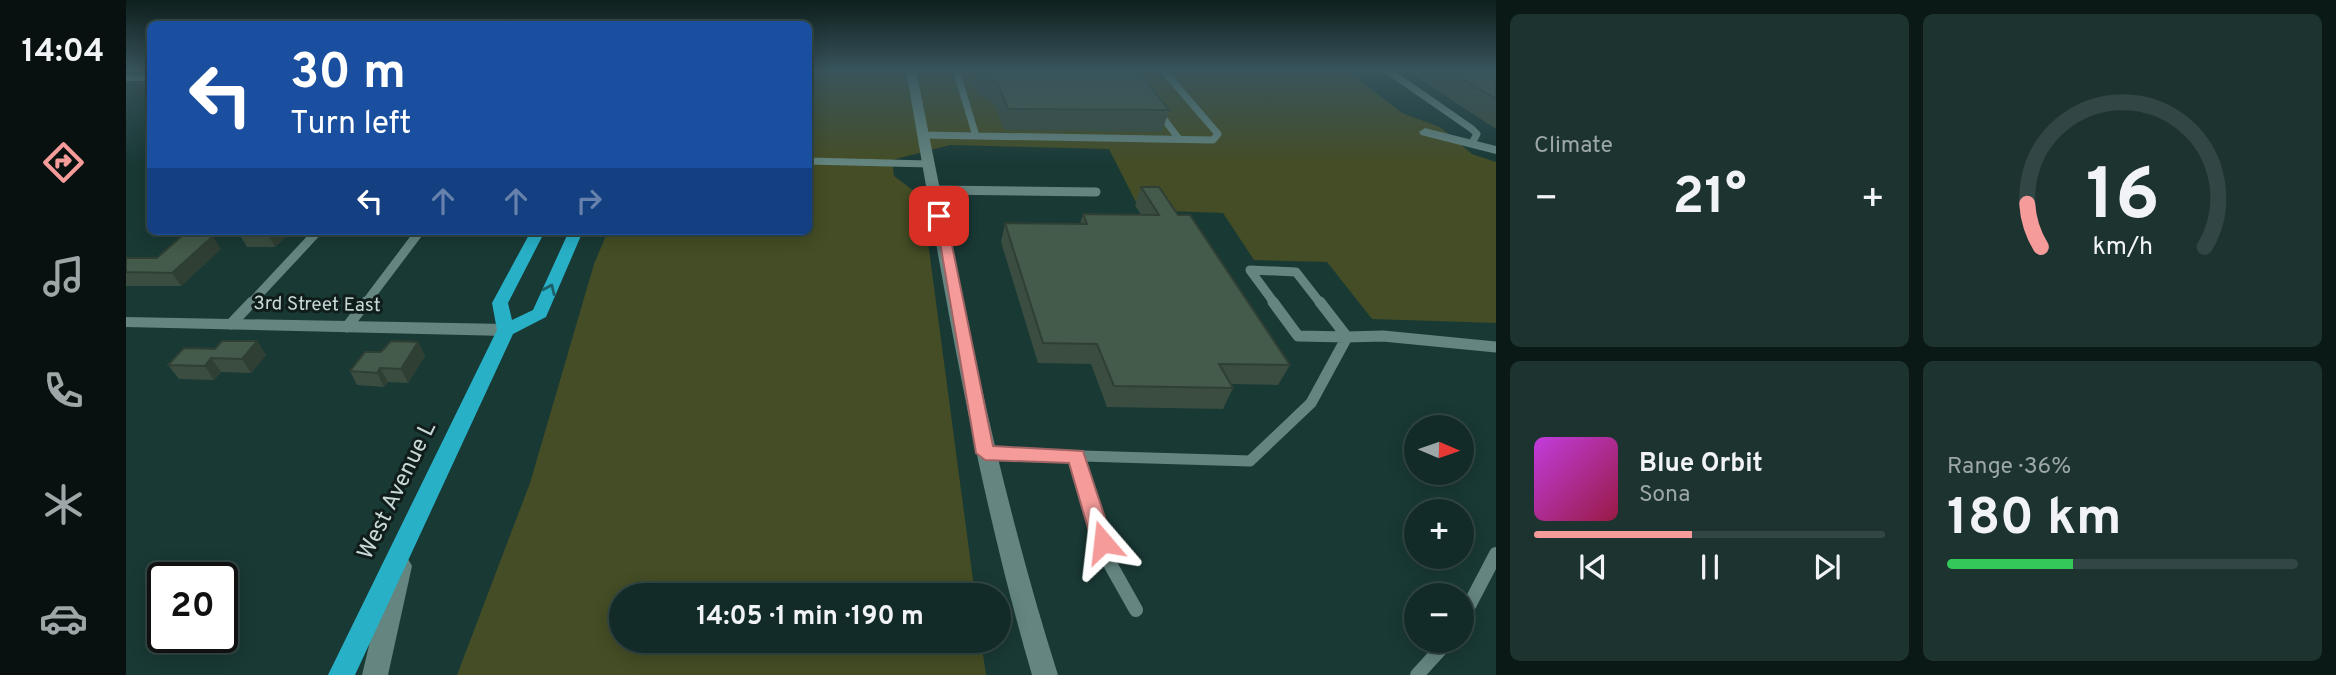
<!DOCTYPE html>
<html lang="en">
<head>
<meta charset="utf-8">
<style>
	body { margin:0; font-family:Overpass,sans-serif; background:#1c3330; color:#f1f3f6; height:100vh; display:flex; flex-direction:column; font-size:26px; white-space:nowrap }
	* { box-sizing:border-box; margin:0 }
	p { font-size:23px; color:#9da7a8 }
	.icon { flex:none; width:38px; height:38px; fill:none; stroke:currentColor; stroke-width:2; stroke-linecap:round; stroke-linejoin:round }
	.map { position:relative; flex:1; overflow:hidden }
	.details { display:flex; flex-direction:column; gap:14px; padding:14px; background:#0a1816; width:840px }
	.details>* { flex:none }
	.banner { position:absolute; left:21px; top:21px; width:665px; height:214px; border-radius:10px; box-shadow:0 4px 18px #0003,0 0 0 2px #324745; background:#1a4fa0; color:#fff; overflow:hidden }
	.needle { width:46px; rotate:92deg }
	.controls { position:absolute; left:1278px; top:415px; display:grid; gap:14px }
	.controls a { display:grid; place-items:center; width:70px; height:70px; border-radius:50%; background:#132b28; box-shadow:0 4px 18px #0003,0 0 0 2px #324745; font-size:35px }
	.speed { position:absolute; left:21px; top:562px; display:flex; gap:14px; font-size:35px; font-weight:700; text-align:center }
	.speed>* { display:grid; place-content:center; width:91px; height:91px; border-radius:50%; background:#132b28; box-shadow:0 4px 18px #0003,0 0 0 2px #324745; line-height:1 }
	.speed .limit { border:4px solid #111; border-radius:10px; background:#fff; color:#111 }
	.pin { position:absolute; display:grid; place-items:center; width:60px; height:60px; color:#fff; margin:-30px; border-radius:14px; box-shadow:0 4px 10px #0006 }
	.me { position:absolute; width:77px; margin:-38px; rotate:343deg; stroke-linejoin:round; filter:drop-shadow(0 0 5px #0008) }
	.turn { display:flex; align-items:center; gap:24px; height:147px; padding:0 28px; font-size:32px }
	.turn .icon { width:91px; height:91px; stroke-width:2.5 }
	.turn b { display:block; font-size:49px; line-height:60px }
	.lanes { display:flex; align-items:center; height:66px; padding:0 28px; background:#0003; justify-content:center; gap:35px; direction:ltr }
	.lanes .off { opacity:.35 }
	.big { font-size:52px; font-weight:700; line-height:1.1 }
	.details .card { flex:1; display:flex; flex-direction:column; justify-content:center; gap:10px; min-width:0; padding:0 24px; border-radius:10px; background:#1c3330 }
	.details .dial { align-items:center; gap:0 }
	.dial svg { height:182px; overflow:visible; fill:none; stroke:#324745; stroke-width:7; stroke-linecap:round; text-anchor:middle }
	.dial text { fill:#f1f3f6; stroke:none }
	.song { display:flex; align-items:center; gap:21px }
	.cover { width:84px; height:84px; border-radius:10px; background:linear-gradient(135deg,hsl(290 70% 55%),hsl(340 70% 35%)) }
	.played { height:7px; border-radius:4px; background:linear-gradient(90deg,#f59b9a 45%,#324745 45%) }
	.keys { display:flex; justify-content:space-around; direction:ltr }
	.heat { display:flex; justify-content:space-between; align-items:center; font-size:38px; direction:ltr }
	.charge { height:10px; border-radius:5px; background:linear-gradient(90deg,#34c759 36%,#324745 0) }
	.details .tiles { flex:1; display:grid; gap:14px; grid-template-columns:repeat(2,1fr) }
	.trip { position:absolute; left:483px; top:583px; width:402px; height:70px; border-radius:35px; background:#132b28; box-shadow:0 4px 18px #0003,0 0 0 2px #324745; font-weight:700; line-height:70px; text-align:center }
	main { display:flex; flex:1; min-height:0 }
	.menu { display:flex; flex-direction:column; width:126px; justify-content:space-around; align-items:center; background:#081110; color:#9da7a8 }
	.menu .icon { width:49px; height:49px }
	.menu .active { color:#f59b9a }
	.menu b { font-size:32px; color:#f1f3f6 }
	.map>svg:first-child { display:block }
	.green { fill:#444d25 }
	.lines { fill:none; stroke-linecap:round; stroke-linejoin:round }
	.service-far3 { stroke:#648580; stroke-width:7 }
	.service-far2 { stroke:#648580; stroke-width:9 }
	.service-far1 { stroke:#648580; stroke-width:11 }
	.service { stroke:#648580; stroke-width:14 }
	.minor { fill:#648580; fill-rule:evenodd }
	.secondary { fill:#648580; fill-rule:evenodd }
	.primary { fill:#28b0c7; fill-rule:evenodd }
	.wall { fill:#3a4d40 }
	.shaded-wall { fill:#303f34 }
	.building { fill:#445a4a; stroke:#303f34; stroke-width:2 }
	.oneway { stroke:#1b5f68 }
	.route { fill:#f59b9a; stroke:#9f6564; stroke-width:2 }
	.labels { text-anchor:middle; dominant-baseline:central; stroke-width:6; stroke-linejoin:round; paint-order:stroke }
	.street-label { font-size:19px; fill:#c7d8d6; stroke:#101d1b }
	.near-street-label { font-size:23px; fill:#c7d8d6; stroke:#101d1b }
</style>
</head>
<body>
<main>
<nav class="menu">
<b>14:04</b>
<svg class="icon active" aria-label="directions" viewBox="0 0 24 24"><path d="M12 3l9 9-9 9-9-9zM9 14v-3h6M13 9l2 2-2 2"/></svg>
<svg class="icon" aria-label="music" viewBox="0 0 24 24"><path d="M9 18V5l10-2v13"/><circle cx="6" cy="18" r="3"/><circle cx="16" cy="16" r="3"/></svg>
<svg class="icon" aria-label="phone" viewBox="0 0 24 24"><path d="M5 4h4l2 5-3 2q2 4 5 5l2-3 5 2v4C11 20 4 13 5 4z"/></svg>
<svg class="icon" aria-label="climate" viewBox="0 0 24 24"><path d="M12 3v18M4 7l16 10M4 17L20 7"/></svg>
<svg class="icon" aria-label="car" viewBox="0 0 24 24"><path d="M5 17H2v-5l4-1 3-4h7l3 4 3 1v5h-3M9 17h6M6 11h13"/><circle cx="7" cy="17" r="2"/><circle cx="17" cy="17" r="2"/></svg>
</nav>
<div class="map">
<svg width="1370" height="675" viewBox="0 0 1370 675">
	<rect width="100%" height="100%" fill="#193935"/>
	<path class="green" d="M683,70H1221L1276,113L1314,127L1346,154L1370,162V323L1246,319L1201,262L1128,260L1097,213L1014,210L983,149L824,145L766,160L768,176L796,197L849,595H495V640L855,641L860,675H331L404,483L468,264L482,231H682Z"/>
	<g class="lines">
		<path class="service-far3" d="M830,70L850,136
			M1261,70L1346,129L1351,134L1346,143
			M1032,111L1053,139
			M798,135L1087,140L1092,134L1037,70
			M682,161L803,164"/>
		<path class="service-far2" d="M808,190L970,192
			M124,304L192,231
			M239,304L294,231
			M1149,304L1124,270L1170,272L1195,304"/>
		<path class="service-far1" d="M1147,302L1172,336L1221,337L1194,302
			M105,324L126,302
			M221,327L240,302
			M859,453L1124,461L1185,403L1221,337L1257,336L1370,347
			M951,456L955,468"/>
		<path class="service" d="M954,466L983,562L1010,610
			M1335,621L1370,554
			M1291,675L1323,640"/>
		<path class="minor" d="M780,70H790C831,274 869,477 932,675H906C848,476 815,273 780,70Z
			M0,75H24V81H0Z
			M1299,128L1370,146V154L1295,135L1293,132Z
			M0,317L380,324L389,330L380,336L0,327Z"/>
		<path class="secondary" d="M274,556L282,559L286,566L262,675H236L262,566L266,559Z"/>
		<path class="primary" d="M405,231H419L382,303L386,320L407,310L443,231H457L420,317L387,334L229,675H202L371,330L366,303Z"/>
	</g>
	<path class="wall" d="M851,70H1011L1043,110L1036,132L878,130L868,103L853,95L848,86Z
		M1280,70H1370V129Z
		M1015,187L1052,215L1164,365L1152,385L1105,384L1107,388L1097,409L981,407L965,364L912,363L875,242L879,223L954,224L957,214L1015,215L1009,205Z
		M117,231H165L149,247H121L113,234Z
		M95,249L55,286H0V258H31Z
		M131,341L140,355L125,373L95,372L88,380L53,379L42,365L89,349Z
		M292,342L299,356L282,383L262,382L258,387L231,385L224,371L255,352Z"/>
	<path class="shaded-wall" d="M146,231H165L149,247L142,235Z
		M87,236L95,249L55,286L46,273Z
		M131,341L140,355L125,373L116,359Z
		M292,342L299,356L282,383L275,369Z
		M85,358L95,372L88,380L79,366Z
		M254,368L262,382L258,387L251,373Z"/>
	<path class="building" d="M854,70H1011L1043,110L882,109L871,82L857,74Z
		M1322,70H1370V99Z
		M1015,187H1033L1052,215H1064L1164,365L1093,364L1107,388L988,386L971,344L917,343L879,223L961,224L957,214L1033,215Z
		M117,231H146L142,235L113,234Z
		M57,235L87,236L46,273L0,272V258H31Z
		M96,341H131L116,359L85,358L79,366L42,365L58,348L89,349Z
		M265,341L292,342L275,369L254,368L251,373L224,371L239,352H255Z"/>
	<defs><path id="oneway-chevron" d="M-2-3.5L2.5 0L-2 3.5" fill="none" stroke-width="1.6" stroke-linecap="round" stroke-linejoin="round" transform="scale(1.75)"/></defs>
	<use class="oneway" href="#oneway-chevron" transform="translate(424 289) rotate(-66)"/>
	<linearGradient id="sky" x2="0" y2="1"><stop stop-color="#0e1f1d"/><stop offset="0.43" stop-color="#38545c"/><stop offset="1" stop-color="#38545c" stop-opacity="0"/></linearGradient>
	<rect width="1370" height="164" fill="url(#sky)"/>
	<path class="route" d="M809,213L820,216L867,446L957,451L987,542L984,548L977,551L969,548L966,542L943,463L859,460L850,453Z"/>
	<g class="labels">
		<g class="street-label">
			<text transform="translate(191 305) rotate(1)">3rd Street East</text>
		</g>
		<g class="near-street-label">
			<text transform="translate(272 491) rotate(-64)">West Avenue L</text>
		</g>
	</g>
</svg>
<div class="controls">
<a><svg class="needle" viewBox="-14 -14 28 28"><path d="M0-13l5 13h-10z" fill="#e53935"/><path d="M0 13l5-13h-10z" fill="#9da7a8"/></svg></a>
<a>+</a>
<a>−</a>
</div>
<div class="speed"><div class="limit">20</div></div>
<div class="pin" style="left:813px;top:216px;background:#d93025"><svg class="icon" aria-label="arrive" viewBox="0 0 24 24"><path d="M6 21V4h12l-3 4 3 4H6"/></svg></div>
<svg class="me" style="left:977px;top:542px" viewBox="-20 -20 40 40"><path d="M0-17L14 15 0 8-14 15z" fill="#f59b9a" stroke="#fff" stroke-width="4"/></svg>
<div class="trip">14:05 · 1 min · 190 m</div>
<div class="banner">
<div class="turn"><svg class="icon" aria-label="left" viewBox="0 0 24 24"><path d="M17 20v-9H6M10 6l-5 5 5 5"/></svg><div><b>30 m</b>Turn left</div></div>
<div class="lanes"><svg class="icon" aria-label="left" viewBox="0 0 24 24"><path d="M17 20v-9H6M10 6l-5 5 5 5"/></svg><svg class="icon off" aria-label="ahead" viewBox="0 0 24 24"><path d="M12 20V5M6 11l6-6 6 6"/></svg><svg class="icon off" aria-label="ahead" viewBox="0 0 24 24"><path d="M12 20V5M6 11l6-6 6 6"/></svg><svg class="icon off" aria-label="right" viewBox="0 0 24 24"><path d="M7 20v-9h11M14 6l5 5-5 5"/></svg></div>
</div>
</div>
<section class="details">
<div class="tiles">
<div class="card"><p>Climate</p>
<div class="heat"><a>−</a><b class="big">21°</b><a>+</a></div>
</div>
<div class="card dial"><svg viewBox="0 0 100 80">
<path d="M14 69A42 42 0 1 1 86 69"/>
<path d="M14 69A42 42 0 0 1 8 50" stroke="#f59b9a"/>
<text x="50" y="56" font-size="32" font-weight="700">16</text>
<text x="50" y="72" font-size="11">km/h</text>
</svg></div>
<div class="card">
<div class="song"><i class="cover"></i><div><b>Blue Orbit</b><p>Sona</p></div></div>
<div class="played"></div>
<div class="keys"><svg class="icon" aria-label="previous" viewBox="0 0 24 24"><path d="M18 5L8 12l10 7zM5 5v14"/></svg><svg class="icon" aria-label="pause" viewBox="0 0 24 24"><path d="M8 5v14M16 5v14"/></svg><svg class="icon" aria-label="next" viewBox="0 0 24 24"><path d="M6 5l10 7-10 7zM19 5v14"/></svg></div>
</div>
<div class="card"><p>Range · 36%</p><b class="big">180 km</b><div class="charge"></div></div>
</div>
</section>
</main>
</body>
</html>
